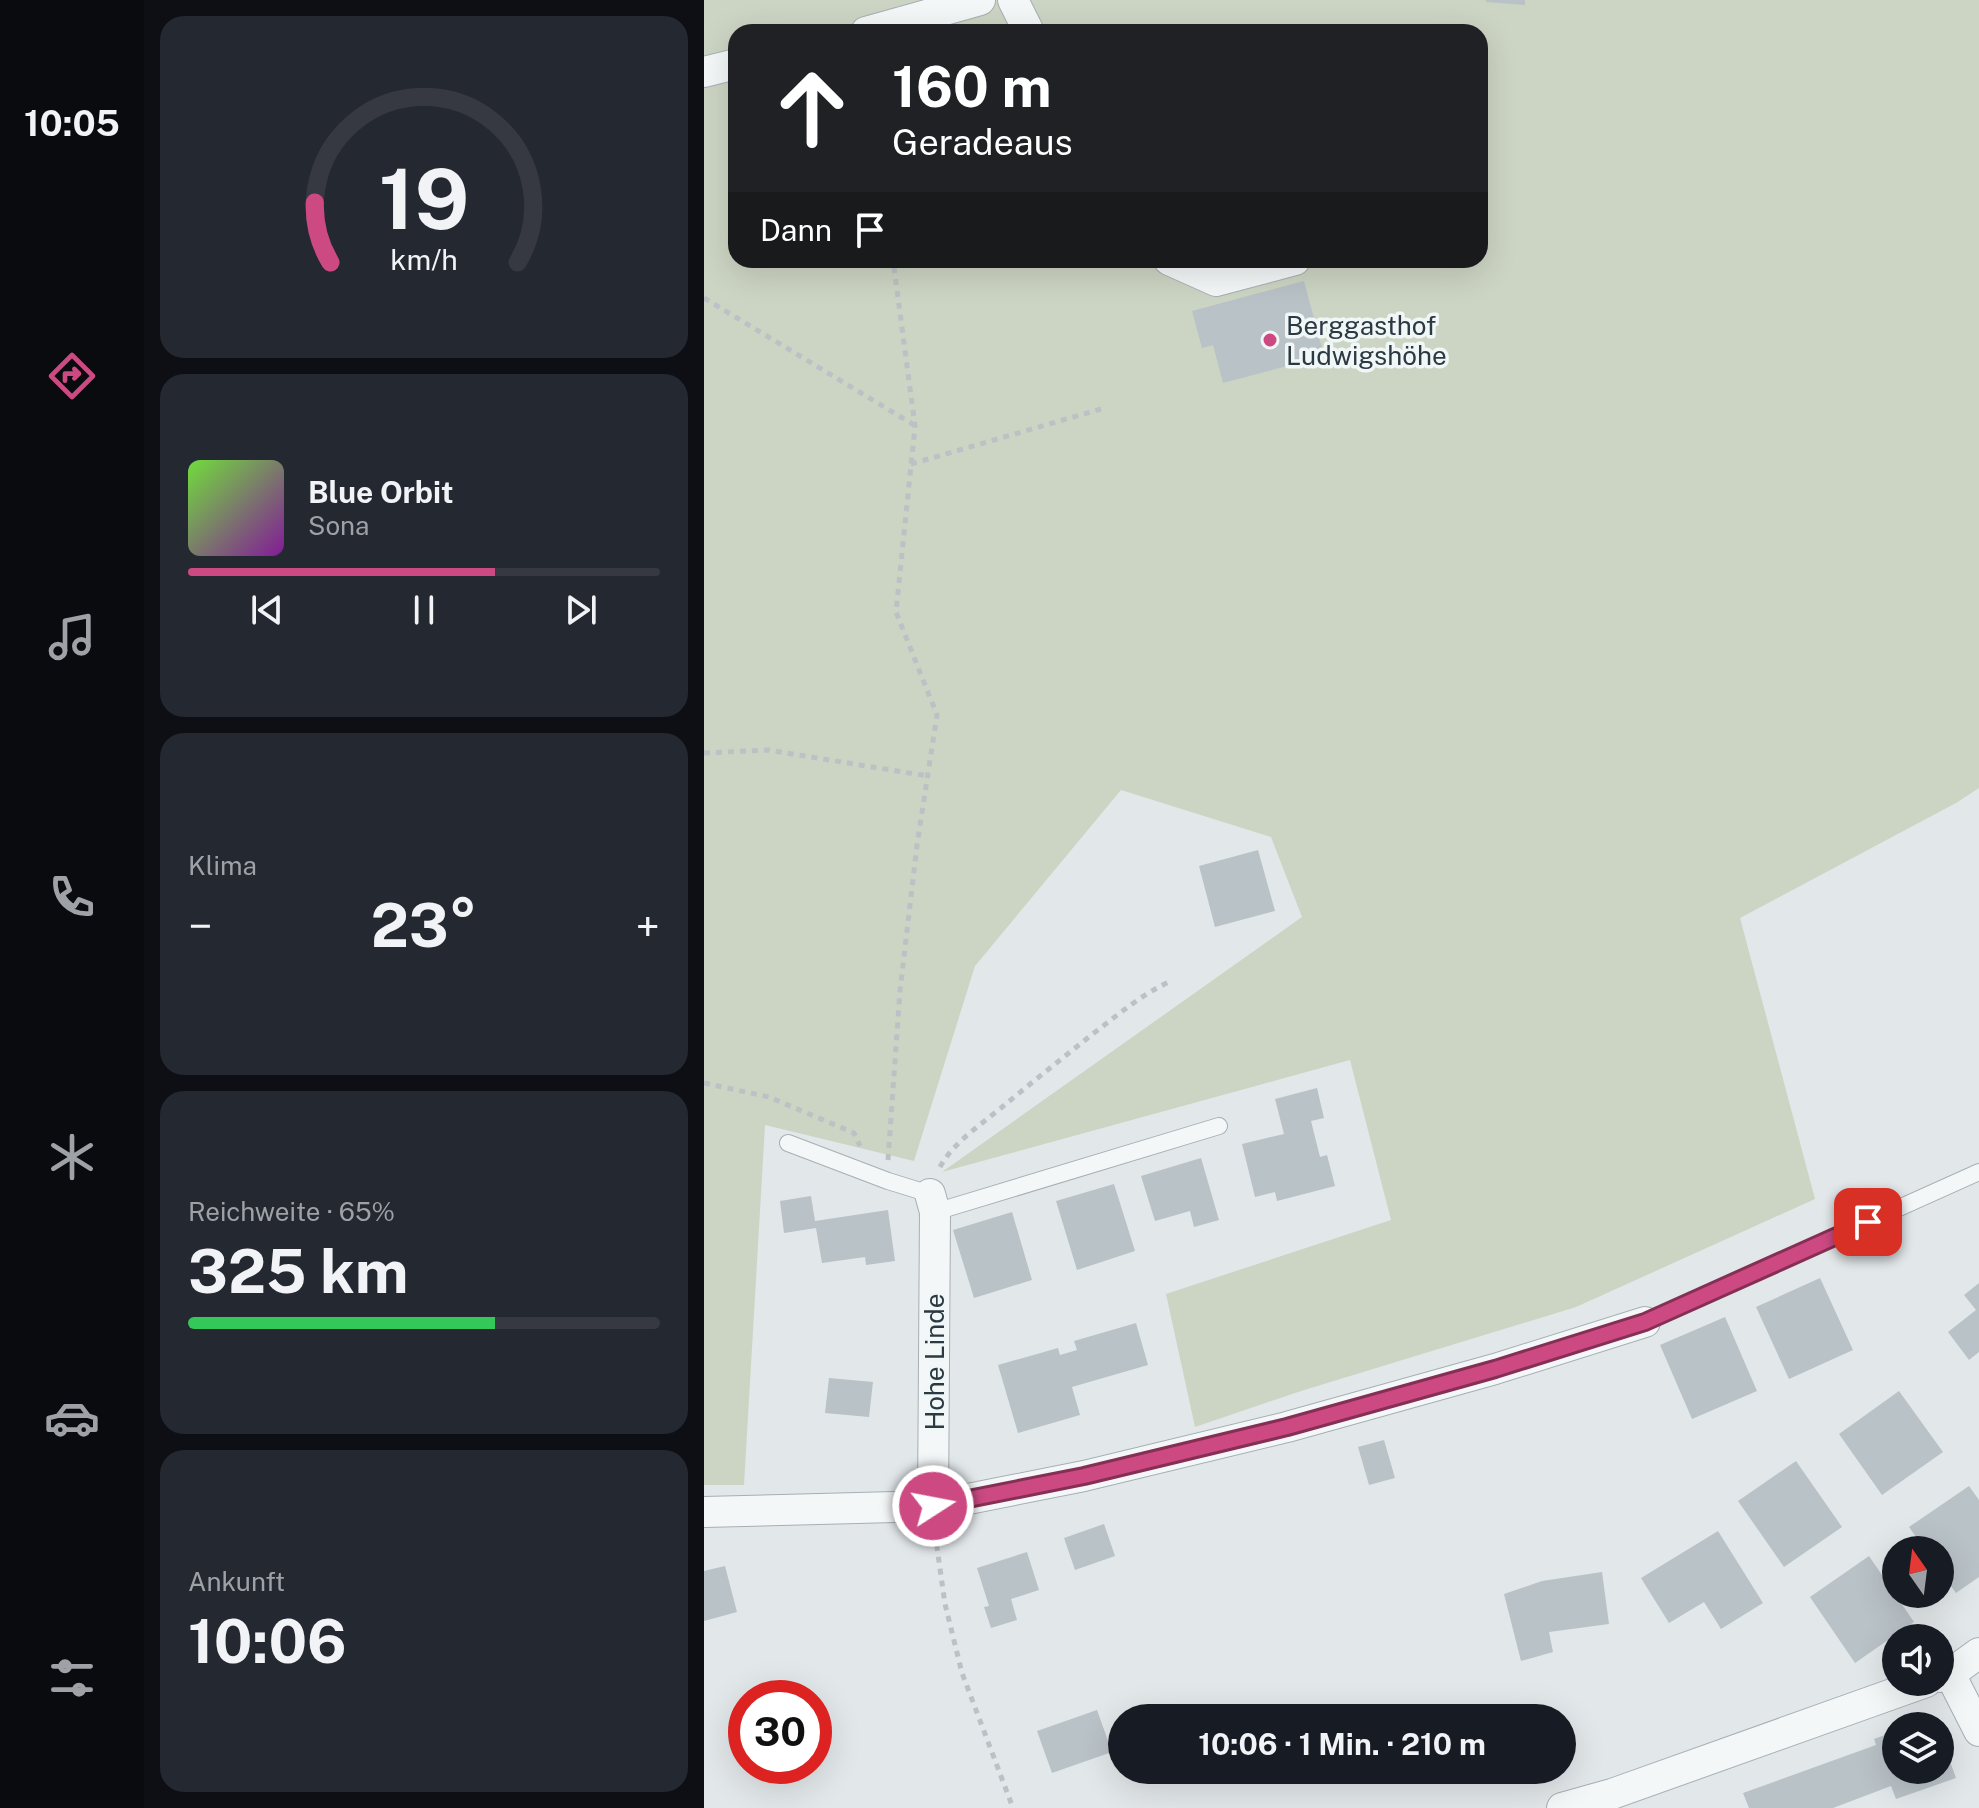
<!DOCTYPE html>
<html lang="de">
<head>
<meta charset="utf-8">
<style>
	body { margin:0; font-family:"Public Sans",sans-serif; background:#242831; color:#f1f3f6; height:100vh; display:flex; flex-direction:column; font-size:30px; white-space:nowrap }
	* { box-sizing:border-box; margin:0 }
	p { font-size:26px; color:#9ea1a6 }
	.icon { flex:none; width:44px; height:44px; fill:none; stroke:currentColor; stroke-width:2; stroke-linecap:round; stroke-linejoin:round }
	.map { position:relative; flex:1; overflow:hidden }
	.panel { display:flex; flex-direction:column; gap:16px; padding:16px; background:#0d0f14; width:560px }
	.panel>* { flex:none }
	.hud { position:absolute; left:24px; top:24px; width:760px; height:244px; border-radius:24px; box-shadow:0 8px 32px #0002; background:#202124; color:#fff; overflow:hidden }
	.needle { width:52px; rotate:346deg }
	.controls { position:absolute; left:1178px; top:1536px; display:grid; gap:16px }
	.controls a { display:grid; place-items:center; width:72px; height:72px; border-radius:50%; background:#171b24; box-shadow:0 8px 32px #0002; font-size:40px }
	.speed { position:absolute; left:24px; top:1680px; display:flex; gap:16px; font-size:40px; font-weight:700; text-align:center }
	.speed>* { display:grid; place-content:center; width:104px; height:104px; border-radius:50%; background:#171b24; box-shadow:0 8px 32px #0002; line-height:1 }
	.speed .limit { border:12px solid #d22; background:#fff; color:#111 }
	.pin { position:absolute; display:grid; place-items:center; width:68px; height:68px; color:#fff; margin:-34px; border-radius:16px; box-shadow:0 4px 12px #0006 }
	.me { position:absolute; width:88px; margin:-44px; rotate:79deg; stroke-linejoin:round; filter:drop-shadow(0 0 6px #0008) }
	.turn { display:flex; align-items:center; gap:28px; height:168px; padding:0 32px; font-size:36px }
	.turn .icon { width:104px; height:104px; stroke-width:2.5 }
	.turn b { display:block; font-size:56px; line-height:68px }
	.then { display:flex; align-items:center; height:76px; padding:0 32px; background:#0003; gap:16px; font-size:30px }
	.big { font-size:60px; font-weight:700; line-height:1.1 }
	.panel .widget { flex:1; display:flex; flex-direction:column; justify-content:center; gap:12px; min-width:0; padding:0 28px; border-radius:24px; background:#242831 }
	.panel .dial { align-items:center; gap:0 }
	.dial svg { height:208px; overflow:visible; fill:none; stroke:#363941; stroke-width:7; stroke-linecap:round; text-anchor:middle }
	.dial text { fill:#f1f3f6; stroke:none }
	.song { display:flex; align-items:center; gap:24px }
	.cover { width:96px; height:96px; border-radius:12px; background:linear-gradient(135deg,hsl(100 70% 55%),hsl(290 70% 35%)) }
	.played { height:8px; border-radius:4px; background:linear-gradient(90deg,#cc4982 65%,#363941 65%) }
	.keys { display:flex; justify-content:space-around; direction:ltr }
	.heat { display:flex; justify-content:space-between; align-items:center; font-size:44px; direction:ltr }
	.charge { height:12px; border-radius:6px; background:linear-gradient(90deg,#34c759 65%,#363941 0) }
	.trip { position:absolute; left:404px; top:1704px; width:468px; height:80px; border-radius:40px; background:#171b24; box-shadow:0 8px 32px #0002; font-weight:700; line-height:80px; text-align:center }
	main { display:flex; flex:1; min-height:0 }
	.dock { display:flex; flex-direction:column; width:144px; justify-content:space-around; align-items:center; background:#090b0e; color:#9ea1a6 }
	.dock .icon { width:56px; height:56px }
	.dock .active { color:#cc4982 }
	.dock b { font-size:36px; color:#f1f3f6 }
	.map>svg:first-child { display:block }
	.green { fill:#ccd4c3; fill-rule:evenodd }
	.building { fill:#b9c2c7 }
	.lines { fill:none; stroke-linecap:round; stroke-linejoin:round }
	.lane-casing { stroke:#a7afb4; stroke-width:18 }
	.street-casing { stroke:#a7afb4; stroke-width:32 }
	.path { stroke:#bbc2c5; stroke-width:5; stroke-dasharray:6 6; stroke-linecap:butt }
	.lane { stroke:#f4f7f8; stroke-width:16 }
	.street { stroke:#f4f7f8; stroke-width:30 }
	.route-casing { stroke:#852f54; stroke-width:20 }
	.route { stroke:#cc4982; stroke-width:14 }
	.poi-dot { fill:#cc4982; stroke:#f1f6f7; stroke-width:3 }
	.labels { text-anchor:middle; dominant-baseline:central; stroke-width:7; stroke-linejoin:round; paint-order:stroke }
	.poi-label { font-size:26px; fill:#2a3942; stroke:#f1f6f7; text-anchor:start }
	.street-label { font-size:26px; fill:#2a3942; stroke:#f1f6f7 }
</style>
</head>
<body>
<main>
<nav class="dock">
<b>10:05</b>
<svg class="icon active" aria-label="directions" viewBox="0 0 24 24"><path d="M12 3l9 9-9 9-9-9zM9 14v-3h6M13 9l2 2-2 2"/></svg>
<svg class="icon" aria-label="music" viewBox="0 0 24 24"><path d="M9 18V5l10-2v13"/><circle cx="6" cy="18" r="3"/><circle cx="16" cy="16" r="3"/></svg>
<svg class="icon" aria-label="phone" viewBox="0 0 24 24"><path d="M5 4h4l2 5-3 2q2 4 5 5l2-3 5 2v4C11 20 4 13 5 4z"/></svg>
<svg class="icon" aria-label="climate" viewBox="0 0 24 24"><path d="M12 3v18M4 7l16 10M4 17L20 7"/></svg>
<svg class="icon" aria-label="car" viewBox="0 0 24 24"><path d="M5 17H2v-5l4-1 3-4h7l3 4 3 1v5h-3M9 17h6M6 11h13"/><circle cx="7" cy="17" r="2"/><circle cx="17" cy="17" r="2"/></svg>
<svg class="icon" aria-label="filters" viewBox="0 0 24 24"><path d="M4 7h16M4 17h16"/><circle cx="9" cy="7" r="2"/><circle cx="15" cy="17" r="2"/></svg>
</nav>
<section class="panel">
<div class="widget dial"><svg viewBox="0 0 100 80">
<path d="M14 69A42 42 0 1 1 86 69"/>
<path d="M14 69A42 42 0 0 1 8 46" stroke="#cc4982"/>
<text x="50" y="56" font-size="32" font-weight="700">19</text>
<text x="50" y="72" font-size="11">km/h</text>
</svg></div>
<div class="widget">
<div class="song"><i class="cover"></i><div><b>Blue Orbit</b><p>Sona</p></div></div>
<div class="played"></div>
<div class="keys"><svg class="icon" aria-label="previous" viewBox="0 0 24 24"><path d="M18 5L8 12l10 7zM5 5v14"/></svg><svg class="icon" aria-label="pause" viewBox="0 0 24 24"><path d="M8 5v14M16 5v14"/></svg><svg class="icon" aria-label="next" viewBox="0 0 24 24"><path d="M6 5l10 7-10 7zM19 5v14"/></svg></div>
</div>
<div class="widget"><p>Klima</p>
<div class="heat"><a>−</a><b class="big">23°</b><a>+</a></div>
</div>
<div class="widget"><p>Reichweite · 65%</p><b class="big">325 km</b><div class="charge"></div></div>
<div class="widget"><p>Ankunft</p><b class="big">10:06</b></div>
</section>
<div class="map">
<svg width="1275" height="1808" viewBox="0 0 1275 1808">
	<rect width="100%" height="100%" fill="#e2e7ea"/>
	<path class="green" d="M0,0H1275V788L1252,803L1036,918L1111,1199L872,1307L597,1391L491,1427L462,1294L687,1220L646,1060L238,1172L598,917L567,837L417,790L271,966L210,1161L61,1125L40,1485H0ZM32,32H776V260H32Z"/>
	<path class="building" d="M782,0H821V5L782,2Z
		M600,281L620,356L519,383L509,345L498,348L488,311Z
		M554,850L571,911L511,927L495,866Z
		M613,1088L620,1118L607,1121L616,1157L623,1155L631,1186L573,1201L571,1192L551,1197L538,1144L580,1134L571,1099Z
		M497,1158L515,1220L490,1227L486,1211L451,1221L437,1176Z
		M410,1184L431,1251L373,1270L352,1201Z
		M107,1196L111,1221L184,1210L191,1261L162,1265L161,1257L118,1263L112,1228L80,1233L76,1201Z
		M308,1212L328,1280L270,1298L249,1230Z
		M1116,1278L1149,1350L1085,1379L1052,1307Z
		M1275,1283V1352L1265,1360L1244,1332L1272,1310L1260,1295Z
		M1021,1317L1053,1391L988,1419L956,1345Z
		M432,1323L444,1365L368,1387L376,1415L314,1433L294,1365L354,1348L356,1355L373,1350L370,1341Z
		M125,1378L169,1382L165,1417L121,1413Z
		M1195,1391L1239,1452L1178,1495L1135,1434Z
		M680,1440L691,1478L665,1485L654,1447Z
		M1092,1461L1138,1527L1080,1567L1034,1501Z
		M1265,1486L1275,1500V1577L1252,1593L1236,1571V1550H1221L1205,1527Z
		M400,1524L411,1556L371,1570L360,1538Z
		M1014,1531L1059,1603L1017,1629L1000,1602L965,1623L937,1578Z
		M323,1552L335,1590L307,1599L313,1620L287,1628L280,1607L285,1606L273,1568Z
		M1165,1556L1210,1622L1151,1663L1106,1597Z
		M21,1566L33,1612L0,1621V1571Z
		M898,1572L905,1624L845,1632L849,1652L817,1661L800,1594L838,1581Z
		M393,1710L408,1752L348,1773L333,1731Z
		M1230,1717L1233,1726H1206Z
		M1192,1731V1770H1236V1734L1252,1778L1192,1799L1187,1786L1129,1808H1045L1039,1793L1172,1745L1170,1739Z"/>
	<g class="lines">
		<g class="lane-casing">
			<path id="lane" d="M84,1143L184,1181L226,1194
				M231,1212L515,1126
				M941,1322L1275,1172"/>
		</g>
		<g class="street-casing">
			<path id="street" d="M309,0L325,32
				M162,32L276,0
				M0,72L32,64
				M465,260L512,281L591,260
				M226,1194L231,1212L229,1506
				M0,1512L229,1506L380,1476L583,1427L791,1369L941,1322
				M1246,1674L1275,1731
				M1236,1677L1246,1674L1275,1653
				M858,1808L908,1794L1222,1682"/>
		</g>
		<path class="path" d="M0,298L210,425
			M207,464L397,409
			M0,753L64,750L224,776
			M0,1083L65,1097L150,1133L156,1146
			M184,1160L196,991L213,845L233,715L192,612L211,426L189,260
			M236,1167C250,1141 281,1122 303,1103C332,1079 361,1056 390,1033C415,1014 438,994 467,981
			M231,1533L241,1604L258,1673L309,1808"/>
		<use href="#lane" class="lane"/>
		<use href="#street" class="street"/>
	</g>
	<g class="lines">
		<g class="route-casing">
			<path id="route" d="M229,1506L380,1476L583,1427L791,1369L941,1322L1164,1222"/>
		</g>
		<use href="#route" class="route"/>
	</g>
	<circle class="poi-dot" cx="566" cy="340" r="8"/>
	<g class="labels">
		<g class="poi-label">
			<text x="582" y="325">Berggasthof<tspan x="582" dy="30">Ludwigshöhe</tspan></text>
		</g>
		<g class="street-label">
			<text transform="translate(230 1362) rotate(-90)">Hohe Linde</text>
		</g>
	</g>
</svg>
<div class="controls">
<a><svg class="needle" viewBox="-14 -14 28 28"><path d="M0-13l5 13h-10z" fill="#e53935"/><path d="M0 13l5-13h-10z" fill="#9ea1a6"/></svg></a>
<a><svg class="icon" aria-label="sound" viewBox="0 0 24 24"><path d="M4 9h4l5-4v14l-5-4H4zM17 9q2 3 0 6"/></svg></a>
<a><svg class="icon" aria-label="layers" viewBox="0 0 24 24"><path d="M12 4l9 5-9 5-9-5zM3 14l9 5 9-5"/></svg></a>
</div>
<div class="speed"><div class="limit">30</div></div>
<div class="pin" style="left:1164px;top:1222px;background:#d93025"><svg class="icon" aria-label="arrive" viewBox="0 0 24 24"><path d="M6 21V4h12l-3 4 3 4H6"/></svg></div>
<svg class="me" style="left:229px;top:1506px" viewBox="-20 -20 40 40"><circle r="17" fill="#cc4982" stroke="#fff" stroke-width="3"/><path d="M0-11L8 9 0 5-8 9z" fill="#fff"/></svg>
<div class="trip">10:06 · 1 Min. · 210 m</div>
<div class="hud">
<div class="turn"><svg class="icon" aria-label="ahead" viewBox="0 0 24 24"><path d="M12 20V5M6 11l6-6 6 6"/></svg><div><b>160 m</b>Geradeaus</div></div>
<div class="then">Dann<svg class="icon" aria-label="arrive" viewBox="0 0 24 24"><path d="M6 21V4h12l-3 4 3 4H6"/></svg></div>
</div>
</div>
</main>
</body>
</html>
